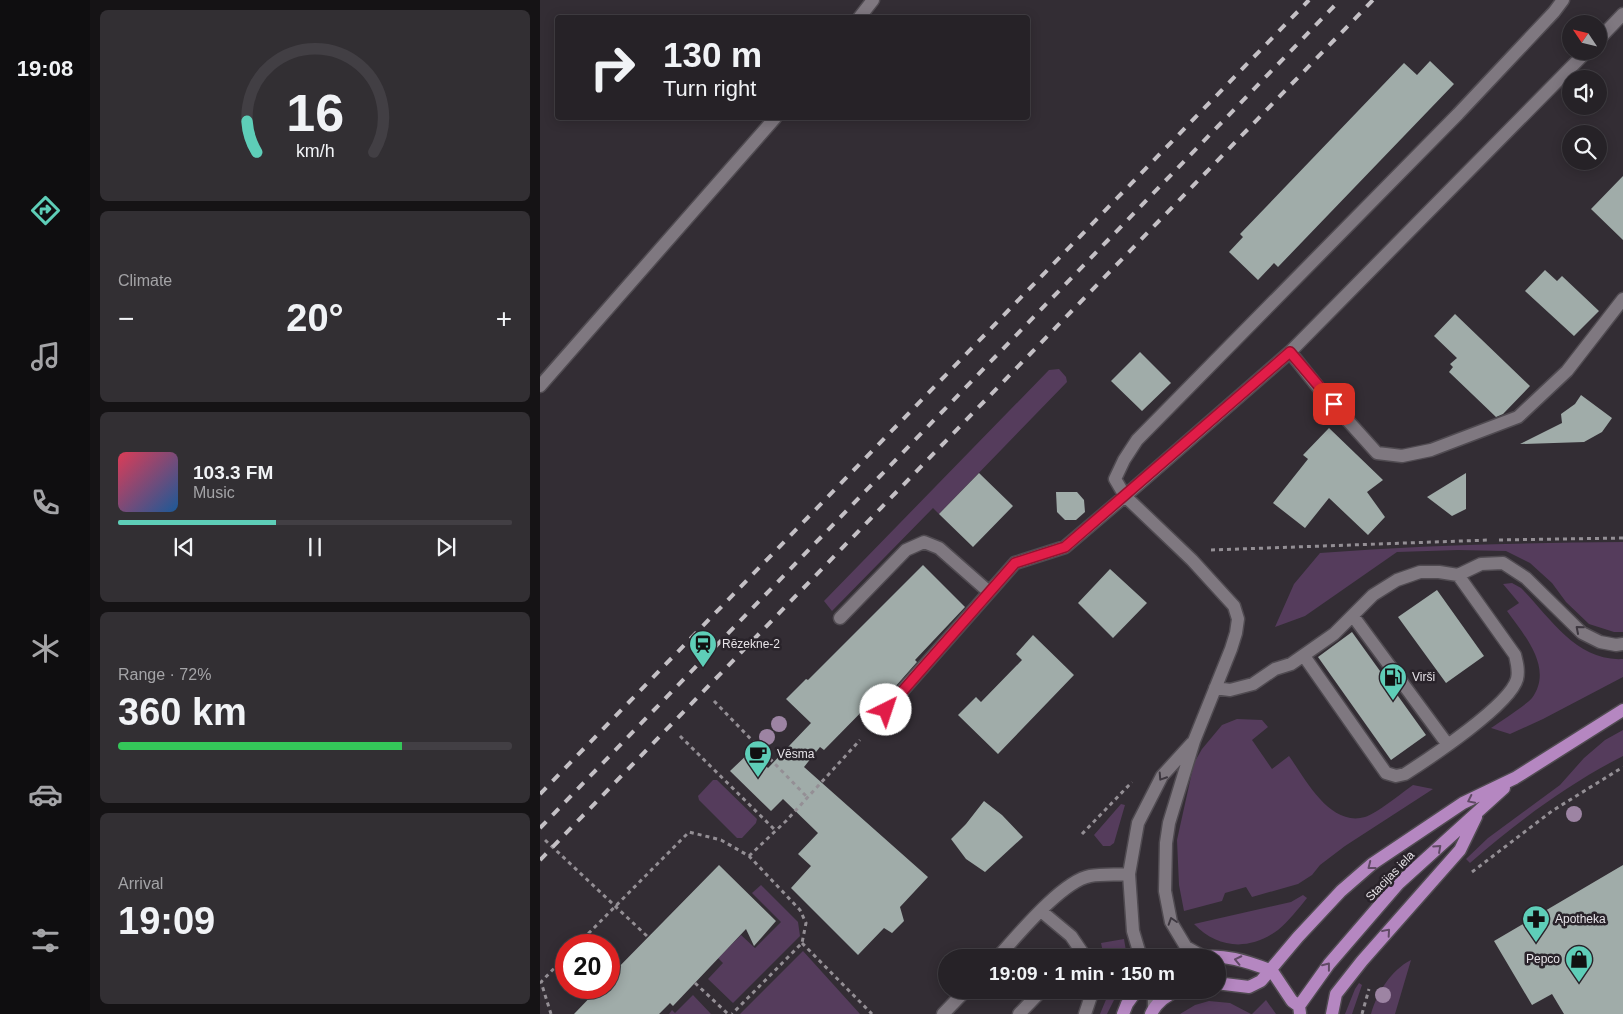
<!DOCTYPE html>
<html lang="en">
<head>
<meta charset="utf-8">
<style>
	body { margin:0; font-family:Arial,sans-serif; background:#322f33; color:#f1f3f6; height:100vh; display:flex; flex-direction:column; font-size:19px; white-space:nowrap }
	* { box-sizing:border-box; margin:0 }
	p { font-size:16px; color:#a4a4a7 }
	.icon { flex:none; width:28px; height:28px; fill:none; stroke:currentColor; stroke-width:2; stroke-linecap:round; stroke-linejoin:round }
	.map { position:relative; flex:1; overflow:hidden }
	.side { display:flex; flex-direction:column; gap:10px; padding:10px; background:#151315; width:450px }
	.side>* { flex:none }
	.banner { position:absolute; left:15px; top:15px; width:475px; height:105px; border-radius:5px; box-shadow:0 2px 12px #0003,0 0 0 1px #423f44; background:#262227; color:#f1f3f6; overflow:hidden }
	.needle { width:32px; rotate:305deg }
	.controls { position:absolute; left:1022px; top:15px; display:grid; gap:10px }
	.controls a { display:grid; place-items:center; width:45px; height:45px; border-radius:50%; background:#262227; box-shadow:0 2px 12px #0003,0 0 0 1px #423f44; font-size:25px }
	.speed { position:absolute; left:15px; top:934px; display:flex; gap:10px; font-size:25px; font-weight:700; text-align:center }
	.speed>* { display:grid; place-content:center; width:65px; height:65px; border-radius:50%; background:#262227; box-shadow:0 2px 12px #0003,0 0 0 1px #423f44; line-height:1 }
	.speed .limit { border:8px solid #d22; background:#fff; color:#111 }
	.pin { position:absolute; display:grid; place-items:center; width:42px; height:42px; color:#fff; margin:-21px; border-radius:10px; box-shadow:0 2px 8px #0006 }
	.me { position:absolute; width:55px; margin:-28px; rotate:41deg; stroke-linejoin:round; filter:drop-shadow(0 0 4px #0008) }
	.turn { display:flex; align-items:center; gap:18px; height:105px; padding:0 25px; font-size:22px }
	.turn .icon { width:65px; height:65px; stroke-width:2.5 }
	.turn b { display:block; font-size:35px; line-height:42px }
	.big { font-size:38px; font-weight:700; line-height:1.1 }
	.side .card { flex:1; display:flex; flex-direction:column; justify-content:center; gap:8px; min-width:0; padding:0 18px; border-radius:8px; background:#322f33 }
	.side .dial { align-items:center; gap:0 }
	.dial svg { height:130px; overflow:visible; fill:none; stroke:#423f44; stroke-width:7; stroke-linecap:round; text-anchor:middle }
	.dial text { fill:#f1f3f6; stroke:none }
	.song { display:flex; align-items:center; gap:15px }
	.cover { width:60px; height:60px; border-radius:8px; background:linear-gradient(135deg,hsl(350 70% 55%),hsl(210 70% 35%)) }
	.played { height:5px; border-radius:2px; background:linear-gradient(90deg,#5eceb8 40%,#423f44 40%) }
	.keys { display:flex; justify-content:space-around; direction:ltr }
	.heat { display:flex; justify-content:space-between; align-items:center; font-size:28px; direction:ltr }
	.charge { height:8px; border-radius:4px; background:linear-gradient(90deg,#34c759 72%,#423f44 0) }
	.trip { position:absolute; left:398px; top:949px; width:288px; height:50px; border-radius:25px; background:#262227; box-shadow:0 2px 12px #0003,0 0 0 1px #423f44; font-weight:700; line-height:50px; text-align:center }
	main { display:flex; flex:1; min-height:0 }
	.tab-bar { display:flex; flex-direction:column; width:90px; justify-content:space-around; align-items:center; background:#0f0e10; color:#a4a4a7 }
	.tab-bar .icon { width:35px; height:35px }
	.tab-bar .current { color:#5eceb8 }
	.tab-bar b { font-size:22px; color:#f1f3f6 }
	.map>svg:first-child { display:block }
	.green { fill:#553c5c }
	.building { fill:#a0aca9 }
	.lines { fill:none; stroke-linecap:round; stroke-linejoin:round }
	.minor-casing { stroke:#504b51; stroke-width:15 }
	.major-casing { stroke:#504b51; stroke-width:15 }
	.path { stroke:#948f95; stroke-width:3; stroke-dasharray:4 4; stroke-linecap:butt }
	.minor { stroke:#7f7880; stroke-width:12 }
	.major { stroke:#b587c1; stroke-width:12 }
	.rail { stroke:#c4c0c5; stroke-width:4; stroke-dasharray:9 9; stroke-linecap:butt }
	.tree { fill:#9d84a3 }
	.oneway { stroke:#3e3840 }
	.oneway2 { stroke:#614b66 }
	.route-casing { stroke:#92132f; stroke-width:12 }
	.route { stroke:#e11d48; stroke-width:9 }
	.labels { text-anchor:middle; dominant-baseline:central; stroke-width:5; stroke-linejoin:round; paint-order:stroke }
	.poi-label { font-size:12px; fill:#e7e3e8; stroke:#29232a; text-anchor:start }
	.street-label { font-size:12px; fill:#e7e3e8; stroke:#29232a }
</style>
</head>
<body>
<main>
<nav class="tab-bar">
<b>19:08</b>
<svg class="icon current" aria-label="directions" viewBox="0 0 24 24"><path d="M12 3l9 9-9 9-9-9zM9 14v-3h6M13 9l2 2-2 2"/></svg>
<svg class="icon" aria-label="music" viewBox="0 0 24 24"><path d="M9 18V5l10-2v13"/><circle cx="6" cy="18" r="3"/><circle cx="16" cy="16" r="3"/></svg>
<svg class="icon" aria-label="phone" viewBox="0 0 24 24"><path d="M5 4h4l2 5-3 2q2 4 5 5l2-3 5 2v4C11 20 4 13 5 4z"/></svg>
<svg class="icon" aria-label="climate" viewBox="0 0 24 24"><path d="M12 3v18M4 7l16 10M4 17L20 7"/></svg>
<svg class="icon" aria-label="car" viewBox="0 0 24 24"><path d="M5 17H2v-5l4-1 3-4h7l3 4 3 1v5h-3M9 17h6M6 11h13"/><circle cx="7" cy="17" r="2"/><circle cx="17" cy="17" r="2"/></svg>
<svg class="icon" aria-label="filters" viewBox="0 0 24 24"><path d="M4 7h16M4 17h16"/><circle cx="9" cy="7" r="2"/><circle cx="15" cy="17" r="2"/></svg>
</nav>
<section class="side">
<div class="card dial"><svg viewBox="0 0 100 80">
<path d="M14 69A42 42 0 1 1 86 69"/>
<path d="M14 69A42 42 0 0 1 8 50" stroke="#5eceb8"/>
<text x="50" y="56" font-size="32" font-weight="700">16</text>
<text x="50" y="72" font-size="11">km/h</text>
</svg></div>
<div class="card"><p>Climate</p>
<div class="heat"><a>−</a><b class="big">20°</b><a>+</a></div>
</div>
<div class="card">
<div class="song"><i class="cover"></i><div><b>103.3 FM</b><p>Music</p></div></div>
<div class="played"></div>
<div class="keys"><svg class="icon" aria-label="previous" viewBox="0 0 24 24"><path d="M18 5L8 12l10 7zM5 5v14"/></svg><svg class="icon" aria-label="pause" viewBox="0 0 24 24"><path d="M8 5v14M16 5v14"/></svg><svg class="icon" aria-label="next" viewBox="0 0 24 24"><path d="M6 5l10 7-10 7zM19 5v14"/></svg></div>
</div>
<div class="card"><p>Range · 72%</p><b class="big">360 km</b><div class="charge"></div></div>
<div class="card"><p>Arrival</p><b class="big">19:09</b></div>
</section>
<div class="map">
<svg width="1083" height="1014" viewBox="0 0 1083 1014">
	<rect width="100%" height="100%" fill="#332d34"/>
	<path class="green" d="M519,369L526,377L527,382L399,514L393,508L292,611L284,601L509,370Z
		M1083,542V632H1074L1049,624L1026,602L1012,583L990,563L966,551L918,550L857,552L765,616L735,627L754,584L780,553C881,545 982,543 1083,542Z
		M972,583L981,588C1009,616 1036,662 1083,659V677L1003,719L970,734L951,728C960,722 986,705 992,698C1014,668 984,635 967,611L979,603L963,584Z
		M697,719L722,720L728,727L712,740L732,769L749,756C766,780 790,827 825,817C836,814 863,792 873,785L893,789L805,846L780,865L772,875L758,884L712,897L706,887L685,893L682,901L644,911L639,885L637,840L654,763L662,749L682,725Z
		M1083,730V756C1028,784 977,822 930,863L926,859L948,838L1020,785L1044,758L1065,740Z
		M173,780H177L217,819L216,823L202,838H197L159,800L158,796Z
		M581,804L585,805L574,843L570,846H563L554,835Z
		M221,885L258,922L260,936L193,1003L168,979L183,963L178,958L201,935L215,948L241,922L212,893Z
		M763,895L767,898C758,909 749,921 738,930C710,951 678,949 654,924L751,902Z
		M584,939L587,957H564L561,943Z
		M263,951L320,1014H200Z
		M871,960L855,1014H831C837,993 851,970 871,960Z
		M819,983L822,985L812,1014H805L815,989Z
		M570,990H579L567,1014H560Z
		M153,995L171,1014H129L132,1010L135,1013Z
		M726,1000L736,1014H712Z
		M669,1001L690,1003L711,1014H640L655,1005Z"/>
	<path class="building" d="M890,61L914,84L738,267L734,263L718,280L689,252L703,237L700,234L864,63L877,75Z
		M1083,176V240L1051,209Z
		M1005,270L1017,281L1022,276L1059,311L1034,336L985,291Z
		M915,314L990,386L963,414L956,417L909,372L913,367L910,364L917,358L894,336Z
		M600,352L631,383L602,411L571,381Z
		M1041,395L1072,418L1062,432L1044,442L980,444L1022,423L1021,414L1035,404Z
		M789,428L843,480L827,492L845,517L828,535L789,498L765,528L733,503L768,459L763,455Z
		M439,473L473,506L433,547L399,514Z
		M926,473V509L912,516L887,497Z
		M516,492H537L544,500L545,512L536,520H525L517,512Z
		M383,565L425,607L375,660L377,662L347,696L342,691L284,750L280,747L264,767L388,877L360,907L364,921L352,933L344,928L318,955L251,888L271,866L258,854L278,833L243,799L231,811L190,771L211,751L228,768L271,723L246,699L266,679L268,680Z
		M570,569L607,603L573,638L538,603Z
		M897,590L944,656L906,683L858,617Z
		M812,632L886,735L851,760L778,657Z
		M493,635L534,675L458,754L418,715L436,697L441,702L482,660L476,654Z
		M444,801L462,815L483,837L445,872L426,859L411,839L426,824Z
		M179,865L236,921L214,946L206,929L133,1006L130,1003L119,1014H34L59,988H69V977Z
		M1083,865V1014H1024L1012,994L992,1005L954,941Z"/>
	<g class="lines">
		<g class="minor-casing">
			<path id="minor" d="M319,18L333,0
				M1059,39L1083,14
				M750,352L782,392L837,453L862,456L891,450L978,417L1027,371L1083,299
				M0,386L235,118
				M813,616L908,745
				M300,618L366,550L384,542L399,548L449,592
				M764,656L846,773L856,776L865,774C890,758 970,705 977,679C979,671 977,663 975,655L918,575
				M675,688L690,690L713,684L735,669L751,664L794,634L833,595L857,580L880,572H899L918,575L941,564L963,563L986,578L1042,633L1060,642L1076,645L1083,644
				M333,724L475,563L525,547L585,496L575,479L584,460L597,440L918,114L1014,12L1023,0
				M501,911L531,936L546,958
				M662,956L646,947L631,922L625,891L626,843L629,823L654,741L691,649L696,633L698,619L694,606L652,560L585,496L750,352L1047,51
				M457,958C477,936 522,881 550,876C563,874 577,875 589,874
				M601,958L593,931L589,874L598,823L622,776L652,743
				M612,990L614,995V1007
				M403,1014L426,990
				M479,1014L502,990
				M545,1014L553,990"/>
		</g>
		<g class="major-casing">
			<path id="major" d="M656,958C682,953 707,961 732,971
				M732,971L752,1001L759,1006L760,1013
				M676,983L709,987L721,981L758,937L801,891L832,864L923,803L975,778L1083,710
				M759,1006L789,964L858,884L964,788
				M583,1014L587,1004L597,990
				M611,1014C616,1003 627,995 638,990
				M792,1014L796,994L822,961L920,850L936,817"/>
		</g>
		<path class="path" d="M959,540L1083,538
			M671,550L950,540
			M174,701L267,797
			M140,736L236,831
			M542,834L592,782
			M5,840L108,937
			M209,856L246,821L320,740
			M932,872L1012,811L1083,767
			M262,943L332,1014
			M37,945L149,832L181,840L209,856L260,910L266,923L262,943L192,1014
			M155,983L188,1014
			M11,1014L1,982L26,956
			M822,1014L829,989"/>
		<use href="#minor" class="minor"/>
		<use href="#major" class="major"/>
		<path class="rail" d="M0,794L769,0
			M0,828L800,0
			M0,860L833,0"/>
	</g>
	<g class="tree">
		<circle cx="239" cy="724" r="8"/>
		<circle cx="227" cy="737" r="8"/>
		<circle cx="1034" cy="814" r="8"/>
		<circle cx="843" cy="995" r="8"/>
	</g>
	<defs><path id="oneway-chevron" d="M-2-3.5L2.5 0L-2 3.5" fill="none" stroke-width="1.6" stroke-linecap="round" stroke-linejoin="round" transform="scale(1.25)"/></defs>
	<g class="oneway">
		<use href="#oneway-chevron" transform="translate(1039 629) rotate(-139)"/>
		<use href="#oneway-chevron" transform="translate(622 777) rotate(123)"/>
		<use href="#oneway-chevron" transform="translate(632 921) rotate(-108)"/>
	</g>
	<g class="oneway2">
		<use href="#oneway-chevron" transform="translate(931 800) rotate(154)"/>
		<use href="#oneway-chevron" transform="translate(898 848) rotate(-42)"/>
		<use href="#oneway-chevron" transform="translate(831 866) rotate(142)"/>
		<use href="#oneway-chevron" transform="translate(847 932) rotate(-49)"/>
		<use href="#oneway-chevron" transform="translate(698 960) rotate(-168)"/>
		<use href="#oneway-chevron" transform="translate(787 966) rotate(-52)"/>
	</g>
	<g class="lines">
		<g class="route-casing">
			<path id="route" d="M346,710L475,563L525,547L750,352L794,404"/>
		</g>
		<use href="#route" class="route"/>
	</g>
	<defs>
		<g id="station-pin" transform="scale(1.4375)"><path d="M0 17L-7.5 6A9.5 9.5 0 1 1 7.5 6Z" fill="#5eceb8" stroke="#29232a"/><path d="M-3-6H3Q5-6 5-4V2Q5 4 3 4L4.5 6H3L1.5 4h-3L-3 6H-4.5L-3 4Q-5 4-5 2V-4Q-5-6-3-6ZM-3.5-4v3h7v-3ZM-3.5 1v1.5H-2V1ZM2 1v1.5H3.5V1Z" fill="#111"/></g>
		<g id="fuel-pin" transform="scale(1.4375)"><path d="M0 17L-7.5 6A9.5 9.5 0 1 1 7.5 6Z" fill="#5eceb8" stroke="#29232a"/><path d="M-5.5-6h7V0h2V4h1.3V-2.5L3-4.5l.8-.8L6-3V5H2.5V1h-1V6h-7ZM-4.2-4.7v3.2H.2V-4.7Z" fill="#111"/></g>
		<g id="cafe-pin" transform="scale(1.4375)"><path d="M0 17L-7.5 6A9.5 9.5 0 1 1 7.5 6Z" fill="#5eceb8" stroke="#29232a"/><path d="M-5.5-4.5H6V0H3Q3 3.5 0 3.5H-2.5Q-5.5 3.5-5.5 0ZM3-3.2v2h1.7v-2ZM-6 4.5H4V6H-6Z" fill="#111"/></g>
		<g id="pharmacy-pin" transform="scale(1.4375)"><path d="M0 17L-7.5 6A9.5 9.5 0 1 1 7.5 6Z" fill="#5eceb8" stroke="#29232a"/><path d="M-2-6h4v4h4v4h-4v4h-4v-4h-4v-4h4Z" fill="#111"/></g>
		<g id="shop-pin" transform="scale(1.4375)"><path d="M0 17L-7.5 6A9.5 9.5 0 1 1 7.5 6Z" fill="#5eceb8" stroke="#29232a"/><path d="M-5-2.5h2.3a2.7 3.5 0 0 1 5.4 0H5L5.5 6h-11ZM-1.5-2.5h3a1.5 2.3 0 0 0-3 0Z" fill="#111"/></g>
	</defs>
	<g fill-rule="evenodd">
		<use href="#station-pin" x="163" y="644"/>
		<use href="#fuel-pin" x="853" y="677"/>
		<use href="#cafe-pin" x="218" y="754"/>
		<use href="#pharmacy-pin" x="996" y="919"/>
		<use href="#shop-pin" x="1039" y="959"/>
	</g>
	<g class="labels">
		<g class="poi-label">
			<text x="182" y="644">Rēzekne-2</text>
			<text x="872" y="677">Virši</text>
			<text x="237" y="754">Vēsma</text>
			<text x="1015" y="919">Apotheka</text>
			<text x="1020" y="959" text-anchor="end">Pepco</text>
		</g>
		<g class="street-label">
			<text transform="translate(850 876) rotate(-46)">Stacijas iela</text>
		</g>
	</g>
</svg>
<div class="controls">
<a><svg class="needle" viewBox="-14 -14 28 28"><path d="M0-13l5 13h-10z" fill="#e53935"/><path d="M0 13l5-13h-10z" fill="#a4a4a7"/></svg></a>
<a><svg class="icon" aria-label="sound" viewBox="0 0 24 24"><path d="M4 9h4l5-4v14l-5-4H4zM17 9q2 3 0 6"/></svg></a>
<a><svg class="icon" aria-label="search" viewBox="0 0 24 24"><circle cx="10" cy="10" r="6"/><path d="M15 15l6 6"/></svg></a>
</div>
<div class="speed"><div class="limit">20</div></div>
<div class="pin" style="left:794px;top:404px;background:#d93025"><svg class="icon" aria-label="arrive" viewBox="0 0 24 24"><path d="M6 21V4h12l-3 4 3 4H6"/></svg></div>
<svg class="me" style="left:346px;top:710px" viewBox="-20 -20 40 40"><circle r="19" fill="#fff"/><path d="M0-13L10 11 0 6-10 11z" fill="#e11d48"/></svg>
<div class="trip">19:09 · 1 min · 150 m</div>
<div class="banner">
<div class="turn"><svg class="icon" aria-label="right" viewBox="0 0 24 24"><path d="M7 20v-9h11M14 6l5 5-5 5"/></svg><div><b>130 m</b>Turn right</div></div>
</div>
</div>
</main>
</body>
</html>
